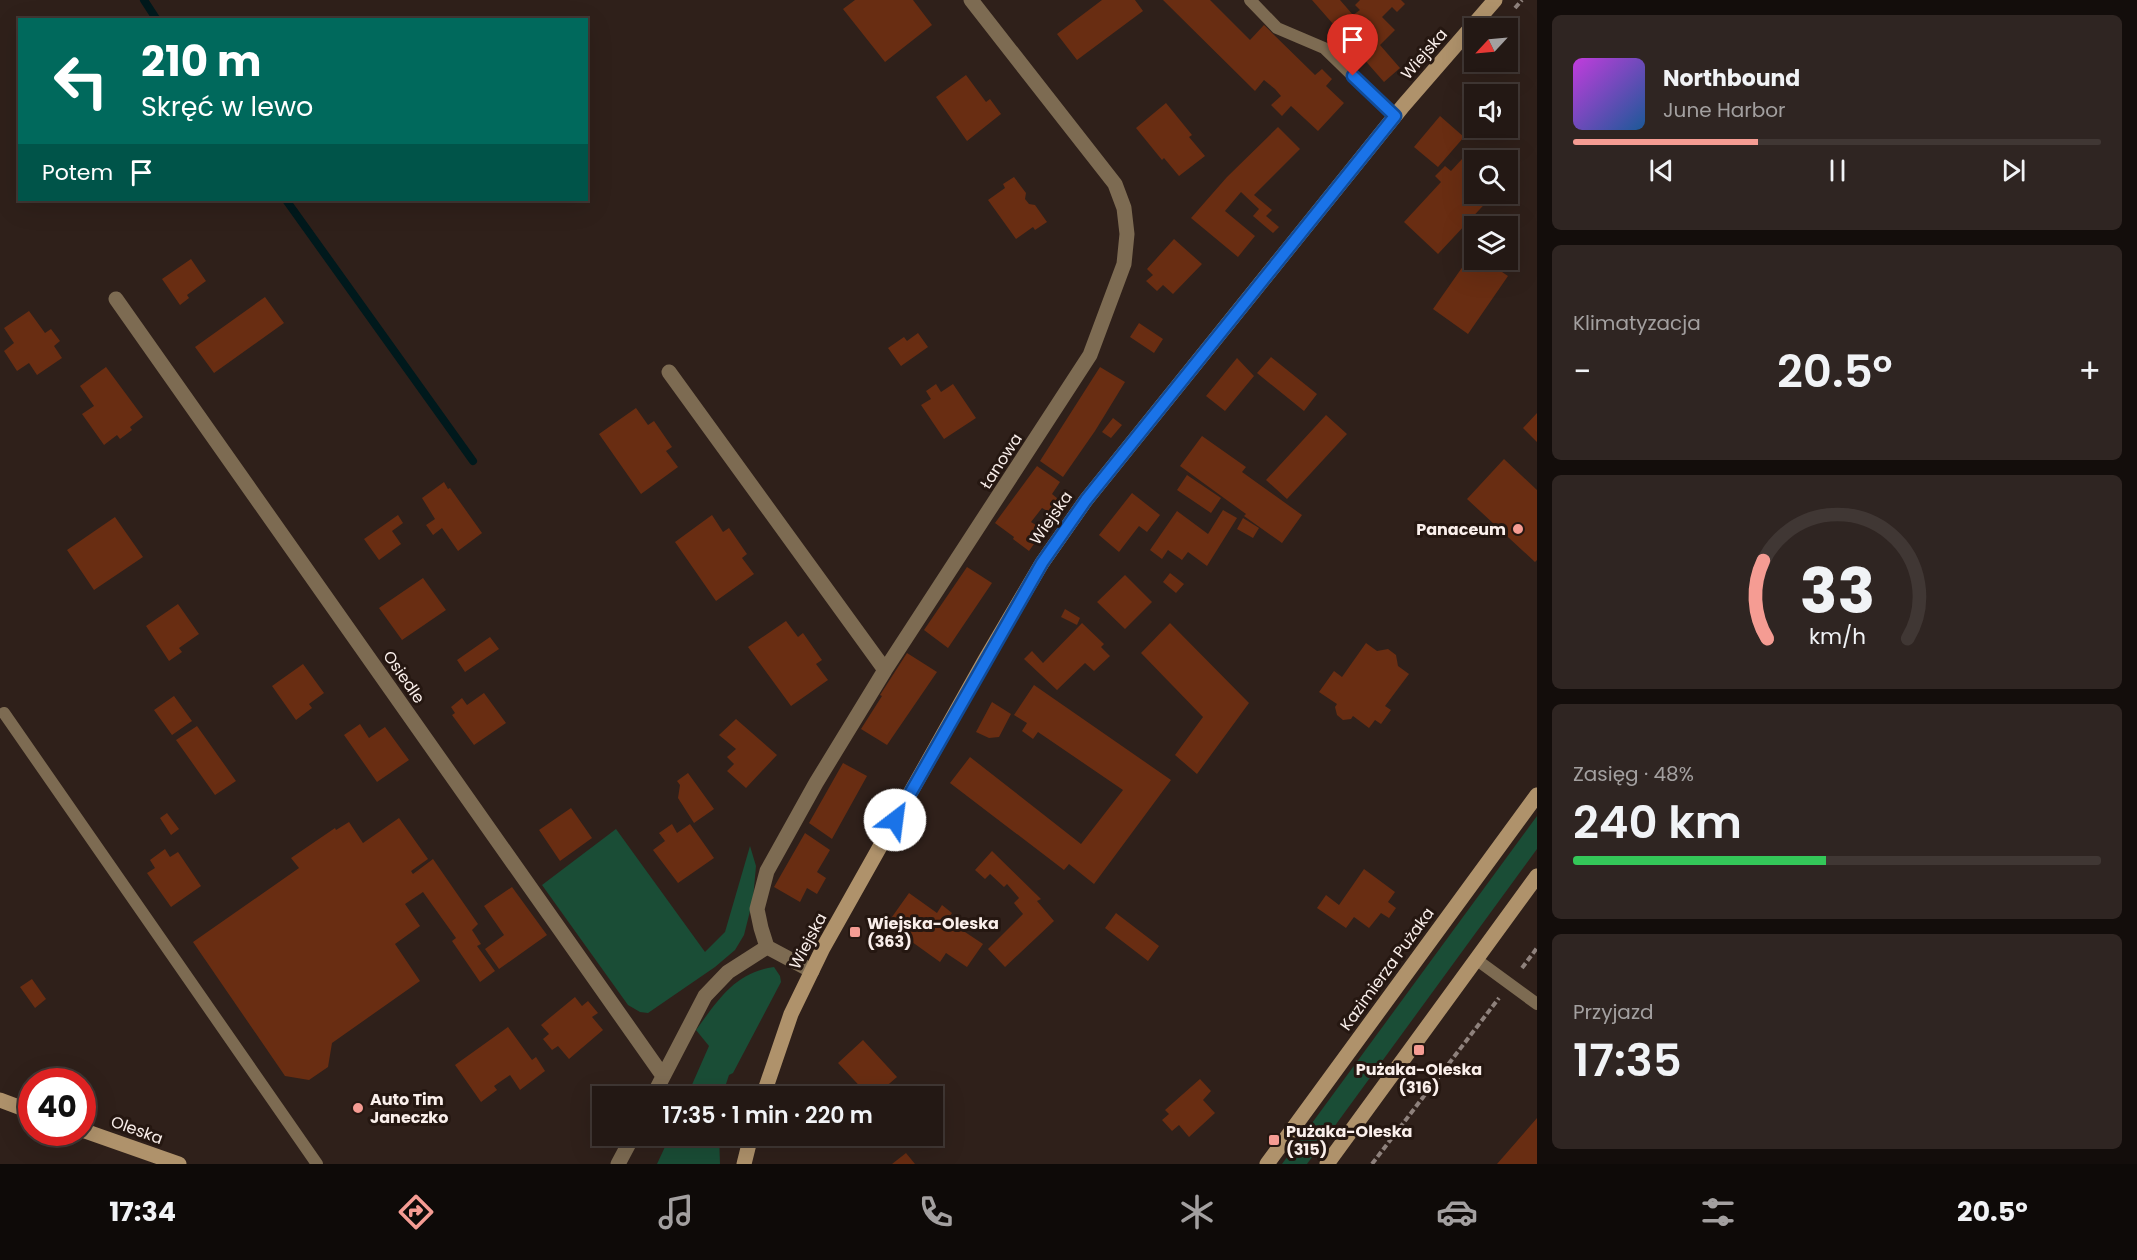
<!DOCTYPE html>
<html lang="pl">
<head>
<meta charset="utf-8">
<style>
	body { margin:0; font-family:Poppins,sans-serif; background:#2f2522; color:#f1f3f6; height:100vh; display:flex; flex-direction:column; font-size:22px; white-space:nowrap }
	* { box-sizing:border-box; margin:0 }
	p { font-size:20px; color:#a3a0a0 }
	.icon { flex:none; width:33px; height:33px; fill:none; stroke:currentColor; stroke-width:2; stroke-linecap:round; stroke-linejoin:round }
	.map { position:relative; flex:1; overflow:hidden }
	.panel { display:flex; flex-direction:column; gap:15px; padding:15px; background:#130d0b; width:600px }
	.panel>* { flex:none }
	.guide { position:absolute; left:18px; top:18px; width:570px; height:183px; border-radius:0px; box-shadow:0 6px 24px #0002,0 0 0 2px #403734; background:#00695c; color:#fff; overflow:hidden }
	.needle { width:39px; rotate:244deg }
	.tools { position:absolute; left:1464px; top:18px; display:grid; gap:12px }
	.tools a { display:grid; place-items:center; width:54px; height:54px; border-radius:0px; background:#231814; box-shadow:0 6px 24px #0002,0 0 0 2px #403734; font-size:30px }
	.speed { position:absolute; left:18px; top:1068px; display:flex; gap:12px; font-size:30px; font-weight:700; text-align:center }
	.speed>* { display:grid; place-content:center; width:78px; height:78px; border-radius:50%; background:#231814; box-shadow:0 6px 24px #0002,0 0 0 2px #403734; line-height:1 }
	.speed .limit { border:9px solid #d22; background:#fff; color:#111 }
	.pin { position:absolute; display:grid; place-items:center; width:51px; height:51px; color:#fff; margin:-62px -26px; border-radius:50% 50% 50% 0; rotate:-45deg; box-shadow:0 0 6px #0007 }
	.pin .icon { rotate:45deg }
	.me { position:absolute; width:66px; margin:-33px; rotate:30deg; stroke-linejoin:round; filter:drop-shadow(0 0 4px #0008) }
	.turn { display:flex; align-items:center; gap:21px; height:126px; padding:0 24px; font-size:27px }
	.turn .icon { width:78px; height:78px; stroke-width:2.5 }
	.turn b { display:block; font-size:42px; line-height:51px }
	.then { display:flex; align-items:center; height:57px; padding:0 24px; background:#0003; gap:12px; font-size:22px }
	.big { font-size:45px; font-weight:600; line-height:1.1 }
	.panel .card { flex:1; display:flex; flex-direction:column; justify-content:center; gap:9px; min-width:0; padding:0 21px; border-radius:9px; background:#2f2522 }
	.panel .dial { align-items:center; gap:0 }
	.dial svg { height:156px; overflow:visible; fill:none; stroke:#403734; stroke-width:7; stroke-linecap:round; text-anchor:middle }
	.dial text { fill:#f1f3f6; stroke:none }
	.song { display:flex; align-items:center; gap:18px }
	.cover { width:72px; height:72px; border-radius:9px; background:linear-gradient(135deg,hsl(290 70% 55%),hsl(210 70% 35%)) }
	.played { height:6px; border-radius:3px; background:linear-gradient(90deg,#f59c93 35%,#403734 35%) }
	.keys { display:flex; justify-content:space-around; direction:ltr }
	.heat { display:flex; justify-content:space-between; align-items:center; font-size:33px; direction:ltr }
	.charge { height:9px; border-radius:4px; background:linear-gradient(90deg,#34c759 48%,#403734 0) }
	.trip { position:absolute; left:592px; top:1086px; width:351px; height:60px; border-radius:0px; background:#231814; box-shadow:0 6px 24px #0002,0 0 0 2px #403734; font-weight:600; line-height:60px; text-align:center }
	.tabs { display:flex; height:96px; justify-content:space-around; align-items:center; background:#0e0a08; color:#a3a0a0 }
	.tabs .icon { width:42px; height:42px }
	.tabs .selected { color:#f59c93 }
	.tabs b { font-size:27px; color:#f1f3f6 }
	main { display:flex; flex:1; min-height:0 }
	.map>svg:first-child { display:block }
	.green { fill:#1a4d36 }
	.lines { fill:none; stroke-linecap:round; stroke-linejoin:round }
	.stream { stroke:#00191c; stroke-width:8 }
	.building { fill:#692d12 }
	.path { stroke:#8e817c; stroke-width:4; stroke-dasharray:6 3; stroke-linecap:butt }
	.lane { stroke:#7d6b52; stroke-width:12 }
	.street { stroke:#7d6b52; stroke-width:15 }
	.secondary { stroke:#af926b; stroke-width:15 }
	.route-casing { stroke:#114b97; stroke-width:15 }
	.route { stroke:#1a73e8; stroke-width:10 }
	.poi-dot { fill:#f59c93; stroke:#251711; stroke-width:2 }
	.labels { text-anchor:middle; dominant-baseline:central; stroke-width:6; stroke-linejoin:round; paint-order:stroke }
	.street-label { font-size:16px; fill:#faefeb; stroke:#251711 }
	.poi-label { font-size:16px; font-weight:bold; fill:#faefeb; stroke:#251711; text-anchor:start }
</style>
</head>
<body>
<main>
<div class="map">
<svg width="1537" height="1164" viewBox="0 0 1537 1164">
	<rect width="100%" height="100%" fill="#2f201a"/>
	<path class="green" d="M1537,816V849L1307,1164H1282Z
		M616,829L705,952L725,932L750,846L756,866L753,899L744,935L735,950L715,967L648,1013L640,1012L628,1005L542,885Z
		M774,967L780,976L781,982L733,1073L729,1075L722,1096H687L709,1046L696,1030C718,1000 735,972 774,967Z
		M670,1136H719L720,1164H657Z"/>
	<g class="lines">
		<path class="stream" d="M144,0L157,20
			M286,200L473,461"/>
	</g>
	<path class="building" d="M855,0H913L932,25L885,62L843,9Z
		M1102,0H1135L1143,11L1077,60L1057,34Z
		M1163,0H1210L1250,40L1264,25L1315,75L1322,69L1332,79L1326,86L1344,103L1318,131L1291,106L1282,116L1271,105L1281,96L1275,89L1264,80L1255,91Z
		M1312,0H1340L1353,15L1360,10L1355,5L1360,0H1401L1405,4L1397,12L1392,7L1382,17L1395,30L1380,45L1400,68L1384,82Z
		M966,75L986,102L990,99L1001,114L967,141L936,97Z
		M1166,103L1192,135L1189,137L1205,156L1179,176L1164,158L1162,160L1136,128Z
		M1440,116L1464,137L1438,167L1414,147Z
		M1278,127L1300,149L1254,195L1272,210L1266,216L1279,227L1273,233L1253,216L1259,209L1241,192L1225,211L1255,236L1238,257L1191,218L1227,177Z
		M1462,159L1474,171V194H1494L1438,254L1404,222L1441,182L1435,176L1445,166L1451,171Z
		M1014,177L1026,193L1025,199L1029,204L1035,205L1047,222L1035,230L1033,227L1016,239L988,200L1005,188L1003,184Z
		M1174,239L1202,264L1173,294L1163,285L1157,291L1146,281L1153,275L1147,269Z
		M1473,252L1474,260H1484L1508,276L1468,334L1433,309Z
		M191,259L206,281L187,295L189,298L180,305L162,279Z
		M265,297L284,323L214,373L195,347Z
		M29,311L45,333L51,329L60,341L54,346L62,358L37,375L29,363L17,371L4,351L14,343L4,328Z
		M1139,323L1163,339L1154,353L1130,337Z
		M918,333L928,347L901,366L888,348L904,337L907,341Z
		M1271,357L1317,394L1304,411L1257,373Z
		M1237,358L1254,376L1225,411L1206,396Z
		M106,367L143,417L130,427L132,430L120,439L117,435L104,445L82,414L94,406L80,386Z
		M1100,367L1125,382L1095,431L1063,477L1040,461Z
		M936,384L941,392L953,384L976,418L944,439L921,405L931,399L926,391Z
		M636,408L648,425L654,421L672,447L666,451L678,467L641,494L599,434Z
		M1537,413V442L1523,428Z
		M1326,415L1347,434L1287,499L1266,480Z
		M1113,418L1122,425L1111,438L1102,432Z
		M1202,436L1246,467L1242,472L1302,515L1282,543L1244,516L1246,514L1180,466Z
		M1504,459L1537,490V560L1535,562L1467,499Z
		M1037,466L1060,482L1052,494L1058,499L1049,512L1042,508L1031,522L1044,530L1029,551L1013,539L1014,537L995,523Z
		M1187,475L1221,498L1211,513L1177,490Z
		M444,482L448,489L450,488L482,533L458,551L442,528L433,535L426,525L435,519L422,498Z
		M1132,493L1160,515L1147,532L1139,526L1119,552L1099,535Z
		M1223,510L1237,518L1207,566L1188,552L1182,560L1168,550L1162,559L1150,550L1177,511L1208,534Z
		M398,515L403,523L392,531L401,544L379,560L364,539Z
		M712,515L723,532L729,528L747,554L742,558L754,574L716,601L675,542Z
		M115,517L143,557L94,590L67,550Z
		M1243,518L1259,528L1253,538L1237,529Z
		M967,567L992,583L948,648L924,630Z
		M1170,573L1184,584L1176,593L1163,582Z
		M1125,575L1152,602L1125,629L1097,602Z
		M423,578L446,610L402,640L379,608Z
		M178,604L199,634L179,648L182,652L169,661L146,626Z
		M1065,609L1080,618L1077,625L1061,617Z
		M786,621L798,637L803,633L822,660L816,664L828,680L791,706L748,647Z
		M1082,623L1104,644L1101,647L1110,656L1094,671L1085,663L1057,690L1024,659L1032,651L1043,663Z
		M1170,623L1249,703L1197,774L1175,755L1203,717L1141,653Z
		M490,637L499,649L465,672L457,660Z
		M1366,643L1377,651L1388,649L1396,655L1398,666L1409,674L1385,706L1391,710L1381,724L1375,720L1369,728L1353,716L1351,719L1343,720L1337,715L1335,707L1337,704L1319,692L1334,671L1342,677Z
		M907,653L937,672L887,745L861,729L882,696L880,695Z
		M303,664L324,693L309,704L312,708L296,720L272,686Z
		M1034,685L1171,780L1094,884L1069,864L1064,870L950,783L970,757L1081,844L1123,790L1038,732L1033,739L1022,731L1027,723L1014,715Z
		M484,693L506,723L474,745L452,715L455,713L451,707L462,698L467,705Z
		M174,696L192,721L172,735L154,710Z
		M992,702L1011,714L999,737L989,738L976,732Z
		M736,719L777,755L746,788L727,771L734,764L727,757L736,749L719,735Z
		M360,724L369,738L385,727L409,760L377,782L344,735Z
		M197,726L236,781L215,795L176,740Z
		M843,763L867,776L832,839L809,823Z
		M688,773L714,809L694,823L678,798L680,785L677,781Z
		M571,808L592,838L560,861L539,830Z
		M167,813L179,829L171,835L160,818Z
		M399,818L428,859L411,871L413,874L433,859L478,924L472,930L481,944L477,946L495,971L480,982L452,941L456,938L423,892L405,904L420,926L395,944L420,981L332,1043L328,1067L309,1080L285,1076L193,942L299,868L291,858L335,828L336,830L349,822L363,843Z
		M672,824L677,833L690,824L714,858L678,883L653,850L665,841L659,833Z
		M805,833L830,850L817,872L826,878L817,894L807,888L800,902L774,887Z
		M165,849L170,857L178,852L201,886L171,907L147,873L155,868L150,860Z
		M992,851L1041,899L1037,901L1054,921L1005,967L988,949L1023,914L1014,903L1019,898L1007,884L1004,887L990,874L985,879L975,870Z
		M1364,869L1395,892L1388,902L1396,908L1389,918L1381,913L1369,928L1354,917L1346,928L1317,908L1326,895L1339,905Z
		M512,887L547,935L499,969L485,949L504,935L484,906Z
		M909,893L937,913L942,905L952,913L947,920L983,944L967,967L946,953L940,962L887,924Z
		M1116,913L1159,946L1148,961L1105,928Z
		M32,979L46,999L35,1008L20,987Z
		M575,997L582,1006L588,1001L598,1013L592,1017L603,1030L569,1059L558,1046L552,1050L543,1039L549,1034L541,1025Z
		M508,1027L532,1060L536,1057L545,1071L520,1090L510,1075L494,1086L497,1090L481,1102L455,1065Z
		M863,1040L897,1077L875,1096H869L838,1063Z
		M1200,1079L1211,1091L1203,1100L1215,1113L1189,1137L1179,1125L1172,1131L1162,1120L1169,1114L1165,1110Z
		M728,1085L734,1087L732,1096H725Z
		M1537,1118V1164H1497Z
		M906,1153L915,1164H892Z"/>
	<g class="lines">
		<path class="path" d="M1515,8L1522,0
			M1522,968L1537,948
			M1372,1164L1499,998"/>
		<path class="lane" d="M1250,0L1277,28L1324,48L1394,116
			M4,713L317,1164
			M1477,960L1537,1004"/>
		<path class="street" d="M116,299L663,1076
			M669,372L885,670
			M767,947L761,928L757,909L767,871L816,783L885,670L1090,355L1124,264L1127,234L1124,208L1115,184L971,0
			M653,1096L705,996L728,972L767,947L812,971
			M618,1164L633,1136"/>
		<path class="secondary" d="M763,1096L791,1014L823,948L985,660L1042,563L1086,500L1403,106L1495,0
			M0,1100L32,1112
			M82,1130L179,1164
			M744,1164L751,1136
			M1267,1164L1537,795
			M1327,1164L1537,876"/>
	</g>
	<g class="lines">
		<g class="route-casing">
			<path id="route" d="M895,820L1042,563L1086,500L1395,116L1353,76"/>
		</g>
		<use href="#route" class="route"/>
	</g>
	<g class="poi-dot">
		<circle cx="1518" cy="529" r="6"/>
		<rect x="849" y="926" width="12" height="12" rx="3"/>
		<rect x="1413" y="1044" width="12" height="12" rx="3"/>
		<circle cx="358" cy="1108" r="6"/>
		<rect x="1268" y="1134" width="12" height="12" rx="3"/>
	</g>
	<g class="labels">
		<g class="street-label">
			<text transform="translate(1424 54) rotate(-49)">Wiejska</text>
			<text transform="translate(1001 461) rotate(-57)">Łanowa</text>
			<text transform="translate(1051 518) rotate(-55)">Wiejska</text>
			<text transform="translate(404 677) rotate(55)">Osiedle</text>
			<text transform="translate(808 941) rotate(-62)">Wiejska</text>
			<text transform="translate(1387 969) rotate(-54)">Kazimierza Pużaka</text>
			<text transform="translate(137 1130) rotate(20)">Oleska</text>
		</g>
		<g class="poi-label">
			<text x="1506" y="529" text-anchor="end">Panaceum</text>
			<text x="867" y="923">Wiejska-Oleska<tspan x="867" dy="18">(363)</tspan></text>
			<text x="1419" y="1069" text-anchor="middle">Pużaka-Oleska<tspan x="1419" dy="18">(316)</tspan></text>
			<text x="370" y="1099">Auto Tim<tspan x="370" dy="18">Janeczko</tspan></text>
			<text x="1286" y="1131">Pużaka-Oleska<tspan x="1286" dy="18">(315)</tspan></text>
		</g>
	</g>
</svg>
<div class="tools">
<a><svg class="needle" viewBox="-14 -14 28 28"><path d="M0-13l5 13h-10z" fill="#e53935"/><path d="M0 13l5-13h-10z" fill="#a3a0a0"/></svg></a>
<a><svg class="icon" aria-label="sound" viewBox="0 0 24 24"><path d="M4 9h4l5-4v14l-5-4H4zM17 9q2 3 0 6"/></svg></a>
<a><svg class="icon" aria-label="search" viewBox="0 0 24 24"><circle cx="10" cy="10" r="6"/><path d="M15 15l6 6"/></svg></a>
<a><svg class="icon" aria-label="layers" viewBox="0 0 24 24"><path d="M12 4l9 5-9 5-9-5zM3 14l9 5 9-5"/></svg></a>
</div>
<div class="speed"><div class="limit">40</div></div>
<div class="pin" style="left:1353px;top:76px;background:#d93025"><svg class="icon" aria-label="arrive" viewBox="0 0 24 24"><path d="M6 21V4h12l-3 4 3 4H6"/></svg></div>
<svg class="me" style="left:895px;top:820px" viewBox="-20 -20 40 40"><circle r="19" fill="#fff"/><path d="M0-13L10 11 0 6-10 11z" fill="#1a73e8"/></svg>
<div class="trip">17:35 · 1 min · 220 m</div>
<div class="guide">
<div class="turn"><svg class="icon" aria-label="left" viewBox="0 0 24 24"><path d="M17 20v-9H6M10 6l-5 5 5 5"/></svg><div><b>210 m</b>Skręć w lewo</div></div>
<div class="then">Potem<svg class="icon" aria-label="arrive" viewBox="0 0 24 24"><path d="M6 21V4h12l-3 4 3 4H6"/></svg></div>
</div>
</div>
<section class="panel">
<div class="card">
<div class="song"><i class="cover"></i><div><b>Northbound</b><p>June Harbor</p></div></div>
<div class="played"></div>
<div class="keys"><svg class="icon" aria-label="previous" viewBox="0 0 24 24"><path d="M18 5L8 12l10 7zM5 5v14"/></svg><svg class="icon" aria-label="pause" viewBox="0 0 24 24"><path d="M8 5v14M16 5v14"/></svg><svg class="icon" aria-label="next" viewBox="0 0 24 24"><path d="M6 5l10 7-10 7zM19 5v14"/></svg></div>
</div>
<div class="card"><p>Klimatyzacja</p>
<div class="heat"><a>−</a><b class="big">20.5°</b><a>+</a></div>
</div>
<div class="card dial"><svg viewBox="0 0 100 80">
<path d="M14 69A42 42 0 1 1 86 69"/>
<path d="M14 69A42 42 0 0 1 12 29" stroke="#f59c93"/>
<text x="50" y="56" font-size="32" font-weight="700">33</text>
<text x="50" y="72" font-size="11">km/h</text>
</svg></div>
<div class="card"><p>Zasięg · 48%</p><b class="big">240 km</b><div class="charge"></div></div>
<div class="card"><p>Przyjazd</p><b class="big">17:35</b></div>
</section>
</main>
<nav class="tabs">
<b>17:34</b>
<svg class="icon selected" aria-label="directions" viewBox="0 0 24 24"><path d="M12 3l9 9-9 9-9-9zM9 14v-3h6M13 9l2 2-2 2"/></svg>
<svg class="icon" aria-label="music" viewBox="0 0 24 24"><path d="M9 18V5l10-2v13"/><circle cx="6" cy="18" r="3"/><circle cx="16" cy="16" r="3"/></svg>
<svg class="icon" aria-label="phone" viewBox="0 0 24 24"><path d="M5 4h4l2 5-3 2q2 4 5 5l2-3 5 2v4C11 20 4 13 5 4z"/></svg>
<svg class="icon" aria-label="climate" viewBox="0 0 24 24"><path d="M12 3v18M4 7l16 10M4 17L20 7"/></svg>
<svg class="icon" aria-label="car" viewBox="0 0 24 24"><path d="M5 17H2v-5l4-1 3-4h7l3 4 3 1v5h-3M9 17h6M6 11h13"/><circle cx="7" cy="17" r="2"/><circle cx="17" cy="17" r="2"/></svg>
<svg class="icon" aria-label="filters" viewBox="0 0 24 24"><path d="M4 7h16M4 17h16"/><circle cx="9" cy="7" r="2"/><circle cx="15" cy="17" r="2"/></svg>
<b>20.5°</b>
</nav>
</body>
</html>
